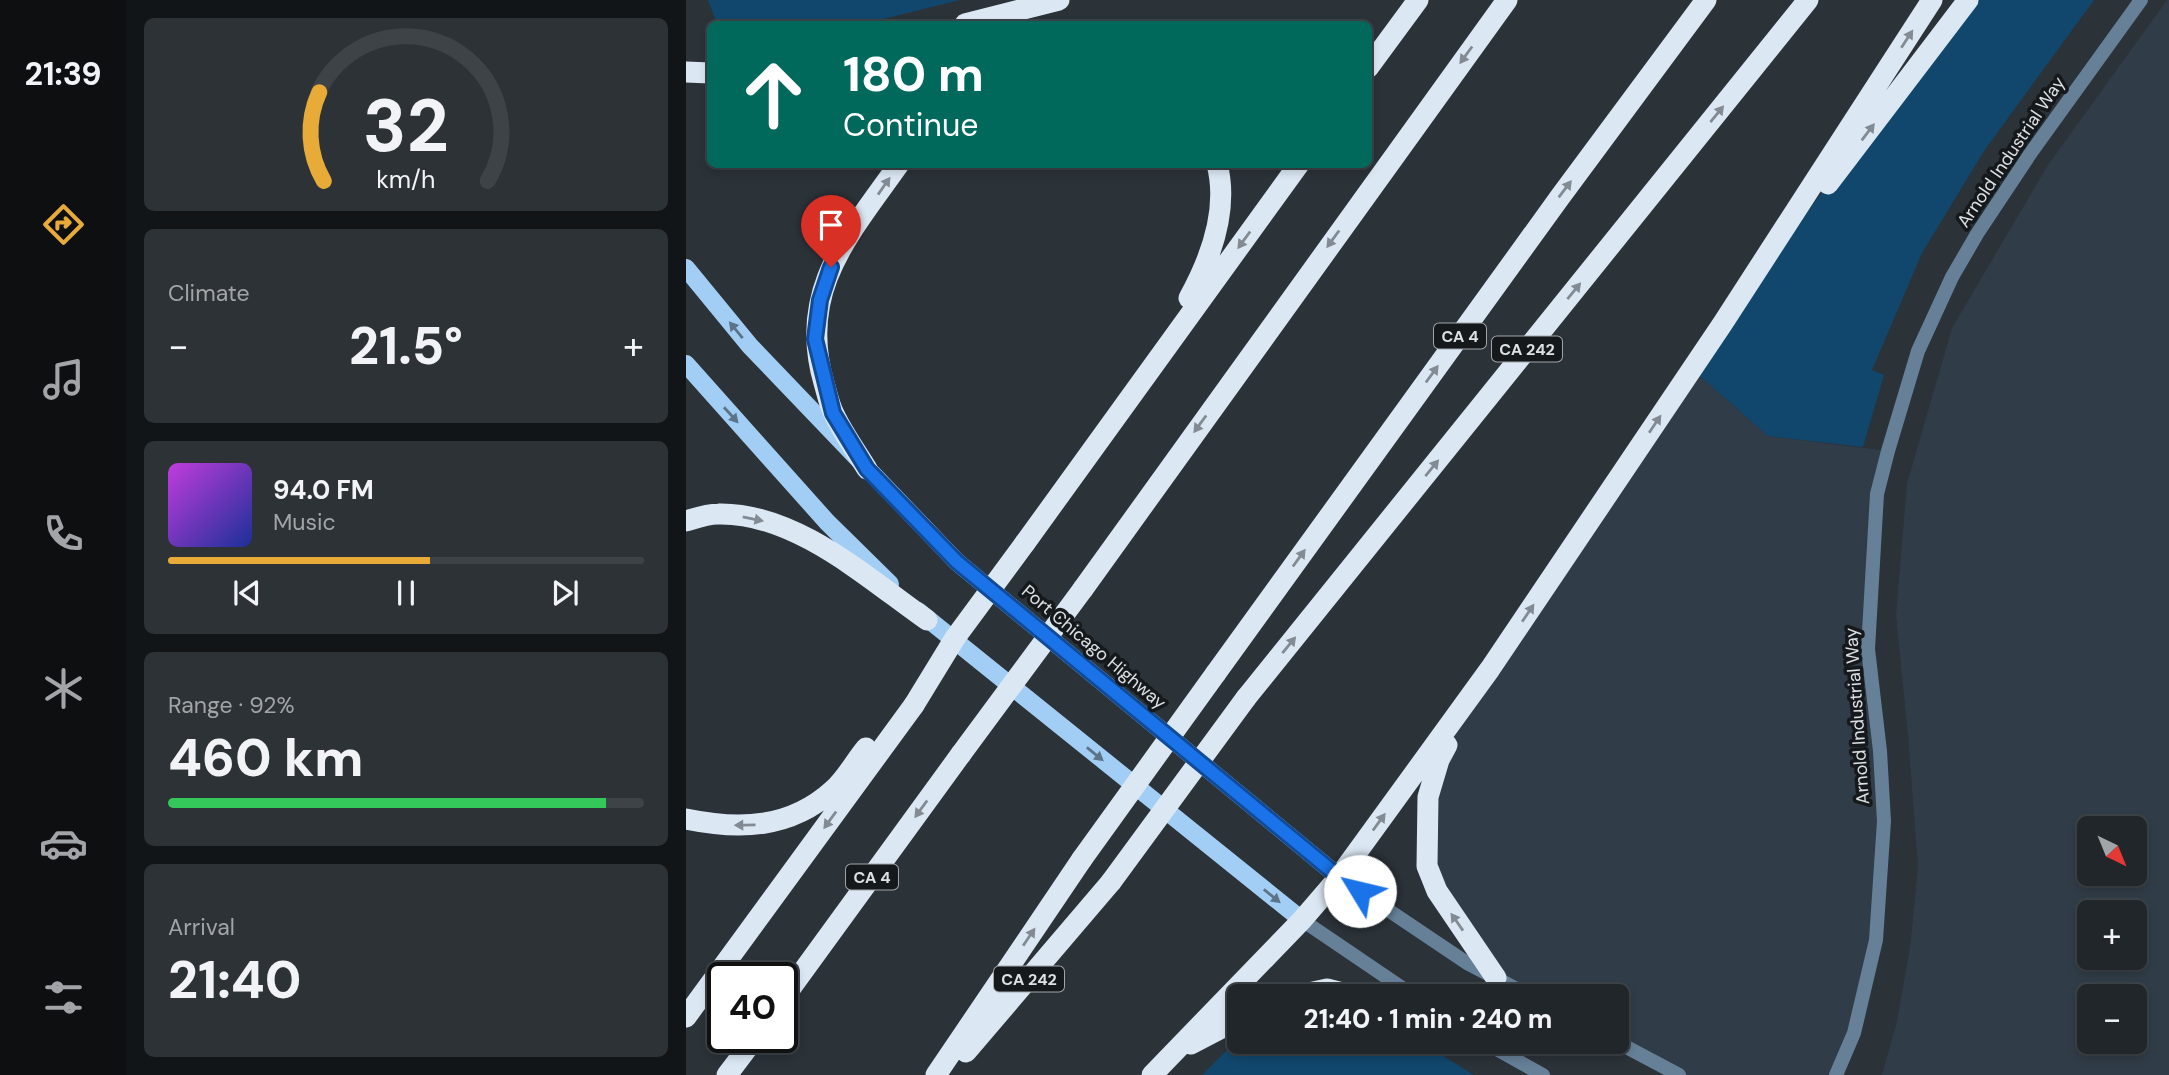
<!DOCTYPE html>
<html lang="en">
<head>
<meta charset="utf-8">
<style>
	body { margin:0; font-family:"DM Sans",sans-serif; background:#2d3236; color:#f1f3f6; height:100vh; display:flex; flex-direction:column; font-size:26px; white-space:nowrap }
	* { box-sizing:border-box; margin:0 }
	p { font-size:23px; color:#a2a5a8 }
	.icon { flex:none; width:38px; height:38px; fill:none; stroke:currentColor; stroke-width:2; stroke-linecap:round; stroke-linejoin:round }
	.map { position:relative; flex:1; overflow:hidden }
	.details { display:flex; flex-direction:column; gap:18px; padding:18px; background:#121517; width:560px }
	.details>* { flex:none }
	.hud { position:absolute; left:21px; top:21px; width:665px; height:147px; border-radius:10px; box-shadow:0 4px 10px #0003,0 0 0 2px #3d4347; background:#00695c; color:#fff; overflow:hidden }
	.needle { width:46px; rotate:137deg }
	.buttons { position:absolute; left:1391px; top:816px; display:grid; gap:14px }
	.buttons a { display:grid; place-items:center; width:70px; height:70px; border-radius:10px; background:#20262a; box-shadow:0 4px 10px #0003,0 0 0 2px #3d4347; font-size:35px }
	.speed { position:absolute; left:21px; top:962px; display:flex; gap:14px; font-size:35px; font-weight:700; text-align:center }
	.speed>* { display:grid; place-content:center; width:91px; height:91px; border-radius:50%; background:#20262a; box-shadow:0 4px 10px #0003,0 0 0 2px #3d4347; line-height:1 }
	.speed .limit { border:4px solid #111; border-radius:10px; background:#fff; color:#111 }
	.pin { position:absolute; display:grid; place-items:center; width:60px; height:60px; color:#fff; margin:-72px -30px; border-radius:50% 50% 50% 0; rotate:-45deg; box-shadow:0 0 7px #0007 }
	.pin .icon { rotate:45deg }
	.me { position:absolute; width:77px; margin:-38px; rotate:306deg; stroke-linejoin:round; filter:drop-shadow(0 0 5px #0008) }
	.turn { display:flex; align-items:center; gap:24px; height:147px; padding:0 21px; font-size:32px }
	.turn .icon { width:91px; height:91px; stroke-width:2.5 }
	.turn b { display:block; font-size:49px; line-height:60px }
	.big { font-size:52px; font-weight:800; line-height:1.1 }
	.details .card { flex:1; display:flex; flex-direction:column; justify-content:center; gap:10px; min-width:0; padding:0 24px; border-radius:10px; background:#2d3236 }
	.details .dial { align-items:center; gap:0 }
	.dial svg { height:182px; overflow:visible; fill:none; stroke:#3d4347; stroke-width:7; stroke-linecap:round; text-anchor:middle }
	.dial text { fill:#f1f3f6; stroke:none }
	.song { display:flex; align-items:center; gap:21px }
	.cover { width:84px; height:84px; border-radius:10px; background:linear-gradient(135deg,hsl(290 70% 55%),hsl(230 70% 35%)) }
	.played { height:7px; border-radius:4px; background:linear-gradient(90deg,#e9ab38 55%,#3d4347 55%) }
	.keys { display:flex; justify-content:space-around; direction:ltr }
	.heat { display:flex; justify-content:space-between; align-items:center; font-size:38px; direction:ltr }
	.charge { height:10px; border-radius:5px; background:linear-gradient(90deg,#34c759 92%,#3d4347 0) }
	.trip { position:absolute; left:541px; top:984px; width:402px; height:70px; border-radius:10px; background:#20262a; box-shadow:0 4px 10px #0003,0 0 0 2px #3d4347; font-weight:800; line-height:70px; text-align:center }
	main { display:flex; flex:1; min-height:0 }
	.menu { display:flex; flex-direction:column; width:126px; justify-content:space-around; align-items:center; background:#0d0f11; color:#a2a5a8 }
	.menu .icon { width:49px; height:49px }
	.menu .selected { color:#e9ab38 }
	.menu b { font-size:32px; color:#f1f3f6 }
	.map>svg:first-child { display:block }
	.built { fill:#303c47; fill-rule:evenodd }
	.green { fill:#12476d }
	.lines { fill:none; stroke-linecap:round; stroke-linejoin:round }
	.tertiary { stroke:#658097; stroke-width:14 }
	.primary { stroke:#a2cef5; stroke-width:18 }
	.motorway { stroke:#dbe8f4; stroke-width:21 }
	.motorway-bridge { stroke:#dbe8f4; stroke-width:21 }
	.oneway { fill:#828b93 }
	.oneway2 { fill:#5c7488 }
	.route-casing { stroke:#114b97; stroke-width:18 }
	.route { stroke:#1a73e8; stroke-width:12 }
	.labels { text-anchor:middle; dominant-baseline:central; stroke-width:7; stroke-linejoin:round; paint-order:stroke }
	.shield { fill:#16191c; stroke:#a1a5a9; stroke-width:2 }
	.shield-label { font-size:16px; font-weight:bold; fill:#dce1e5 }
	.street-label { font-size:18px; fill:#dce1e5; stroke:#16191c }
</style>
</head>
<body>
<main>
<nav class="menu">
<b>21:39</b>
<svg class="icon selected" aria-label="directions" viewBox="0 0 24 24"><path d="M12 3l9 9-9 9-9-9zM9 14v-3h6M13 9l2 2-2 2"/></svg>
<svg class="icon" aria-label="music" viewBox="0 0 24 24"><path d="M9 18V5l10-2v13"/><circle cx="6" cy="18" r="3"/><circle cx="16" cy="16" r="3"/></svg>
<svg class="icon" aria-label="phone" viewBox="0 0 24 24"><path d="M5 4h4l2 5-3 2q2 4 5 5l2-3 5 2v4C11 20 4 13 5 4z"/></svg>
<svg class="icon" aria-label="climate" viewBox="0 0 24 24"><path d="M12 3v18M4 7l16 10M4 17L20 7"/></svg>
<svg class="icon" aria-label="car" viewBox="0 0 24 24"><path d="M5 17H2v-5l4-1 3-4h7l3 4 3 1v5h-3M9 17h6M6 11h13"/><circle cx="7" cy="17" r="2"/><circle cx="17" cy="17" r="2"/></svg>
<svg class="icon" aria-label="filters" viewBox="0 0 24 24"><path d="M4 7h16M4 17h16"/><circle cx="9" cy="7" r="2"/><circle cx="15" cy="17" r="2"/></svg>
</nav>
<section class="details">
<div class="card dial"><svg viewBox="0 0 100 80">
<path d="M14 69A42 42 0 1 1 86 69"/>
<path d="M14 69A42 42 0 0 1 12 30" stroke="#e9ab38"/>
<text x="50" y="56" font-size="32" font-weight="700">32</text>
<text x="50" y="72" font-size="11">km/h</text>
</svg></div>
<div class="card"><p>Climate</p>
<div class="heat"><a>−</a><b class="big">21.5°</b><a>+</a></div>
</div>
<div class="card">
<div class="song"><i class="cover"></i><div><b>94.0 FM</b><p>Music</p></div></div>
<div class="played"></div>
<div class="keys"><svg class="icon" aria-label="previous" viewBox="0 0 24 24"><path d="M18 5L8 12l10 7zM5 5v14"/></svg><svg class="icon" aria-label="pause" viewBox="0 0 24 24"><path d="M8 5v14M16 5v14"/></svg><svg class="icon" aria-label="next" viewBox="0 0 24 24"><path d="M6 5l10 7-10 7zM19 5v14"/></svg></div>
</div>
<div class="card"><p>Range · 92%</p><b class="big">460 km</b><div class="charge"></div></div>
<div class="card"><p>Arrival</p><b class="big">21:40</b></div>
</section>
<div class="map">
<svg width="1483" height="1075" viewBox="0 0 1483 1075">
	<rect width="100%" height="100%" fill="#2b3238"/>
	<path class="built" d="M1481,0H1483V1075H1196L1211,1021L1224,948L1232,867L1222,735L1210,615L1221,484L1266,328L1362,165ZM1404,828H1449V873H1404ZM1404,912H1449V957H1404ZM1404,996H1449V1041H1404Z
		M1006,369L1082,436L1202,451L1185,569L1194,751L1190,940L1150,1075H993L931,1041V996H844L810,978L751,891L753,760Z"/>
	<path class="green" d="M22,0H274L177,24H31Z
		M1282,0H1408L1298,151L1236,253L1186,370L1198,375L1177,447L1082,436L1006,369L1037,323Z
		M554,1041H733L788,1075H516L540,1051Z"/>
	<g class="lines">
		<path class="tertiary" d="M653,877L781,963L844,996
			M616,920L728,996
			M796,1041L857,1075
			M929,1041L993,1075
			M1150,1075L1168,1033L1190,940L1198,821L1194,751L1182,649L1191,494L1202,451L1232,351L1266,277L1291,234L1344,154L1455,0"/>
		<path class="primary" d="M0,268L64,346L271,562L653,877
			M0,364L141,522L204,584
			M232,611L616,920"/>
		<path class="motorway" d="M279,24L373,0
			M682,68L732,0
			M0,72L24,73
			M1142,184L1282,0
			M503,298C525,258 543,210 531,164
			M181,469C170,451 157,433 148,414C143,404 141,393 138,383C111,290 163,235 213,164
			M0,521C10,518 21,514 32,514C109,512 181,578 241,620
			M339,543L613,164
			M397,589L821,0
			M530,673L874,197L1020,0
			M560,698L1122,0
			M761,745L753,760L742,797L741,866L751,891L810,978
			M0,819C53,830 104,829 147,790C160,779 169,761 180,748
			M609,996L641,989L668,996
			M96,1000L275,754
			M0,1017L228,705
			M793,1041L801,1045
			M505,1044L553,1019
			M280,1052L425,882
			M41,1075L69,1038
			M250,1075L396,859
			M466,1075L616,920L653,877L804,669L1037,323L1246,0"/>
		<path class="motorway-bridge" d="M228,705L269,638L339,543
			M275,754L397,589
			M396,859L530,673
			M425,882L560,698"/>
	</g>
	<defs><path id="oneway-solid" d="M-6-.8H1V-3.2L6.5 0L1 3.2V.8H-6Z" transform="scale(1.75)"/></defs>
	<g class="oneway">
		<use href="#oneway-solid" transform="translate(1221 39) rotate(-57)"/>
		<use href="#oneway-solid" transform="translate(780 55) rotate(126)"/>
		<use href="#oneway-solid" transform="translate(1031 114) rotate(-51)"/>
		<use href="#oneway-solid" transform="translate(1182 132) rotate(-53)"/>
		<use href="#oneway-solid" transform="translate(198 186) rotate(-55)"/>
		<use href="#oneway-solid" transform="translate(879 189) rotate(-53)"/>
		<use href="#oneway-solid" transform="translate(647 239) rotate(126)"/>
		<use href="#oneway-solid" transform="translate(558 240) rotate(126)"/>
		<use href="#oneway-solid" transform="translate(888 291) rotate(-51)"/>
		<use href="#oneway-solid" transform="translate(746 374) rotate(-54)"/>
		<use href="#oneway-solid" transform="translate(514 424) rotate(126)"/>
		<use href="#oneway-solid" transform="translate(969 424) rotate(-56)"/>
		<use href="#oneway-solid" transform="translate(746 468) rotate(-51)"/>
		<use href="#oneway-solid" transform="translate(67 519) rotate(11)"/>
		<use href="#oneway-solid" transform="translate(613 558) rotate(-54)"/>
		<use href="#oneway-solid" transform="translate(842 613) rotate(-56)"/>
		<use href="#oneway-solid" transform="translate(603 645) rotate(-51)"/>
		<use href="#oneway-solid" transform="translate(235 809) rotate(126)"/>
		<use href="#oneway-solid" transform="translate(144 820) rotate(126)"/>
		<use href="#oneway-solid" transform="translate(693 822) rotate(-54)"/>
		<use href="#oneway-solid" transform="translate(59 825) rotate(179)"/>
		<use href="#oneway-solid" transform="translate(771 922) rotate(-125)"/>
		<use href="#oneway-solid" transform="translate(343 937) rotate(-56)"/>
	</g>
	<g class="oneway2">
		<use href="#oneway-solid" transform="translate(50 330) rotate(-129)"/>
		<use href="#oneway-solid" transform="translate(45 415) rotate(48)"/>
		<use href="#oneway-solid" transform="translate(409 754) rotate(39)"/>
		<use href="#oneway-solid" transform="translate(586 896) rotate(39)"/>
	</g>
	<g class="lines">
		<g class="route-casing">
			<path id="route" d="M145,267L134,300L129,339L147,413L181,469L271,562L653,877L674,891"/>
		</g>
		<use href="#route" class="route"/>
	</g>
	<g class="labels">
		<g class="shield">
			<rect x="748" y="323.5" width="52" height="25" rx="5"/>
			<rect x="806" y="336.5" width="70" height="25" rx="5"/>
			<rect x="160" y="864.5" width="52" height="25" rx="5"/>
			<rect x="308" y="966.5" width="70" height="25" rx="5"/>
		</g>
		<g class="shield-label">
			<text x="774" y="336">CA 4</text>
			<text x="841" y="349">CA 242</text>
			<text x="186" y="877">CA 4</text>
			<text x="343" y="979">CA 242</text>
		</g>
		<g class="street-label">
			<text transform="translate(1325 152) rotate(-56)">Arnold Industrial Way</text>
			<text transform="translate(408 647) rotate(40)">Port Chicago Highway</text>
			<text transform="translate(1171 716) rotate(-94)">Arnold Industrial Way</text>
		</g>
	</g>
</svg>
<div class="buttons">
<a><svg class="needle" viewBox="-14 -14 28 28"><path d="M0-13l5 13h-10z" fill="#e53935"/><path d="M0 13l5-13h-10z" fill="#a2a5a8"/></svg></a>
<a>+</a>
<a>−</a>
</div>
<div class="speed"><div class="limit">40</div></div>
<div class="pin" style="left:145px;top:267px;background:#d93025"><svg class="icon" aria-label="arrive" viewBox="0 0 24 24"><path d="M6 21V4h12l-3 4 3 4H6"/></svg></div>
<svg class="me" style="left:674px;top:891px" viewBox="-20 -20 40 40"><circle r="19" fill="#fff"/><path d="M0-13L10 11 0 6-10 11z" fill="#1a73e8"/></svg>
<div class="trip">21:40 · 1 min · 240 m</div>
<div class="hud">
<div class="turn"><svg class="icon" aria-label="ahead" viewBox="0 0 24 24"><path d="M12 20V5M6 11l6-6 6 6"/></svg><div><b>180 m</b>Continue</div></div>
</div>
</div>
</main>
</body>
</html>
